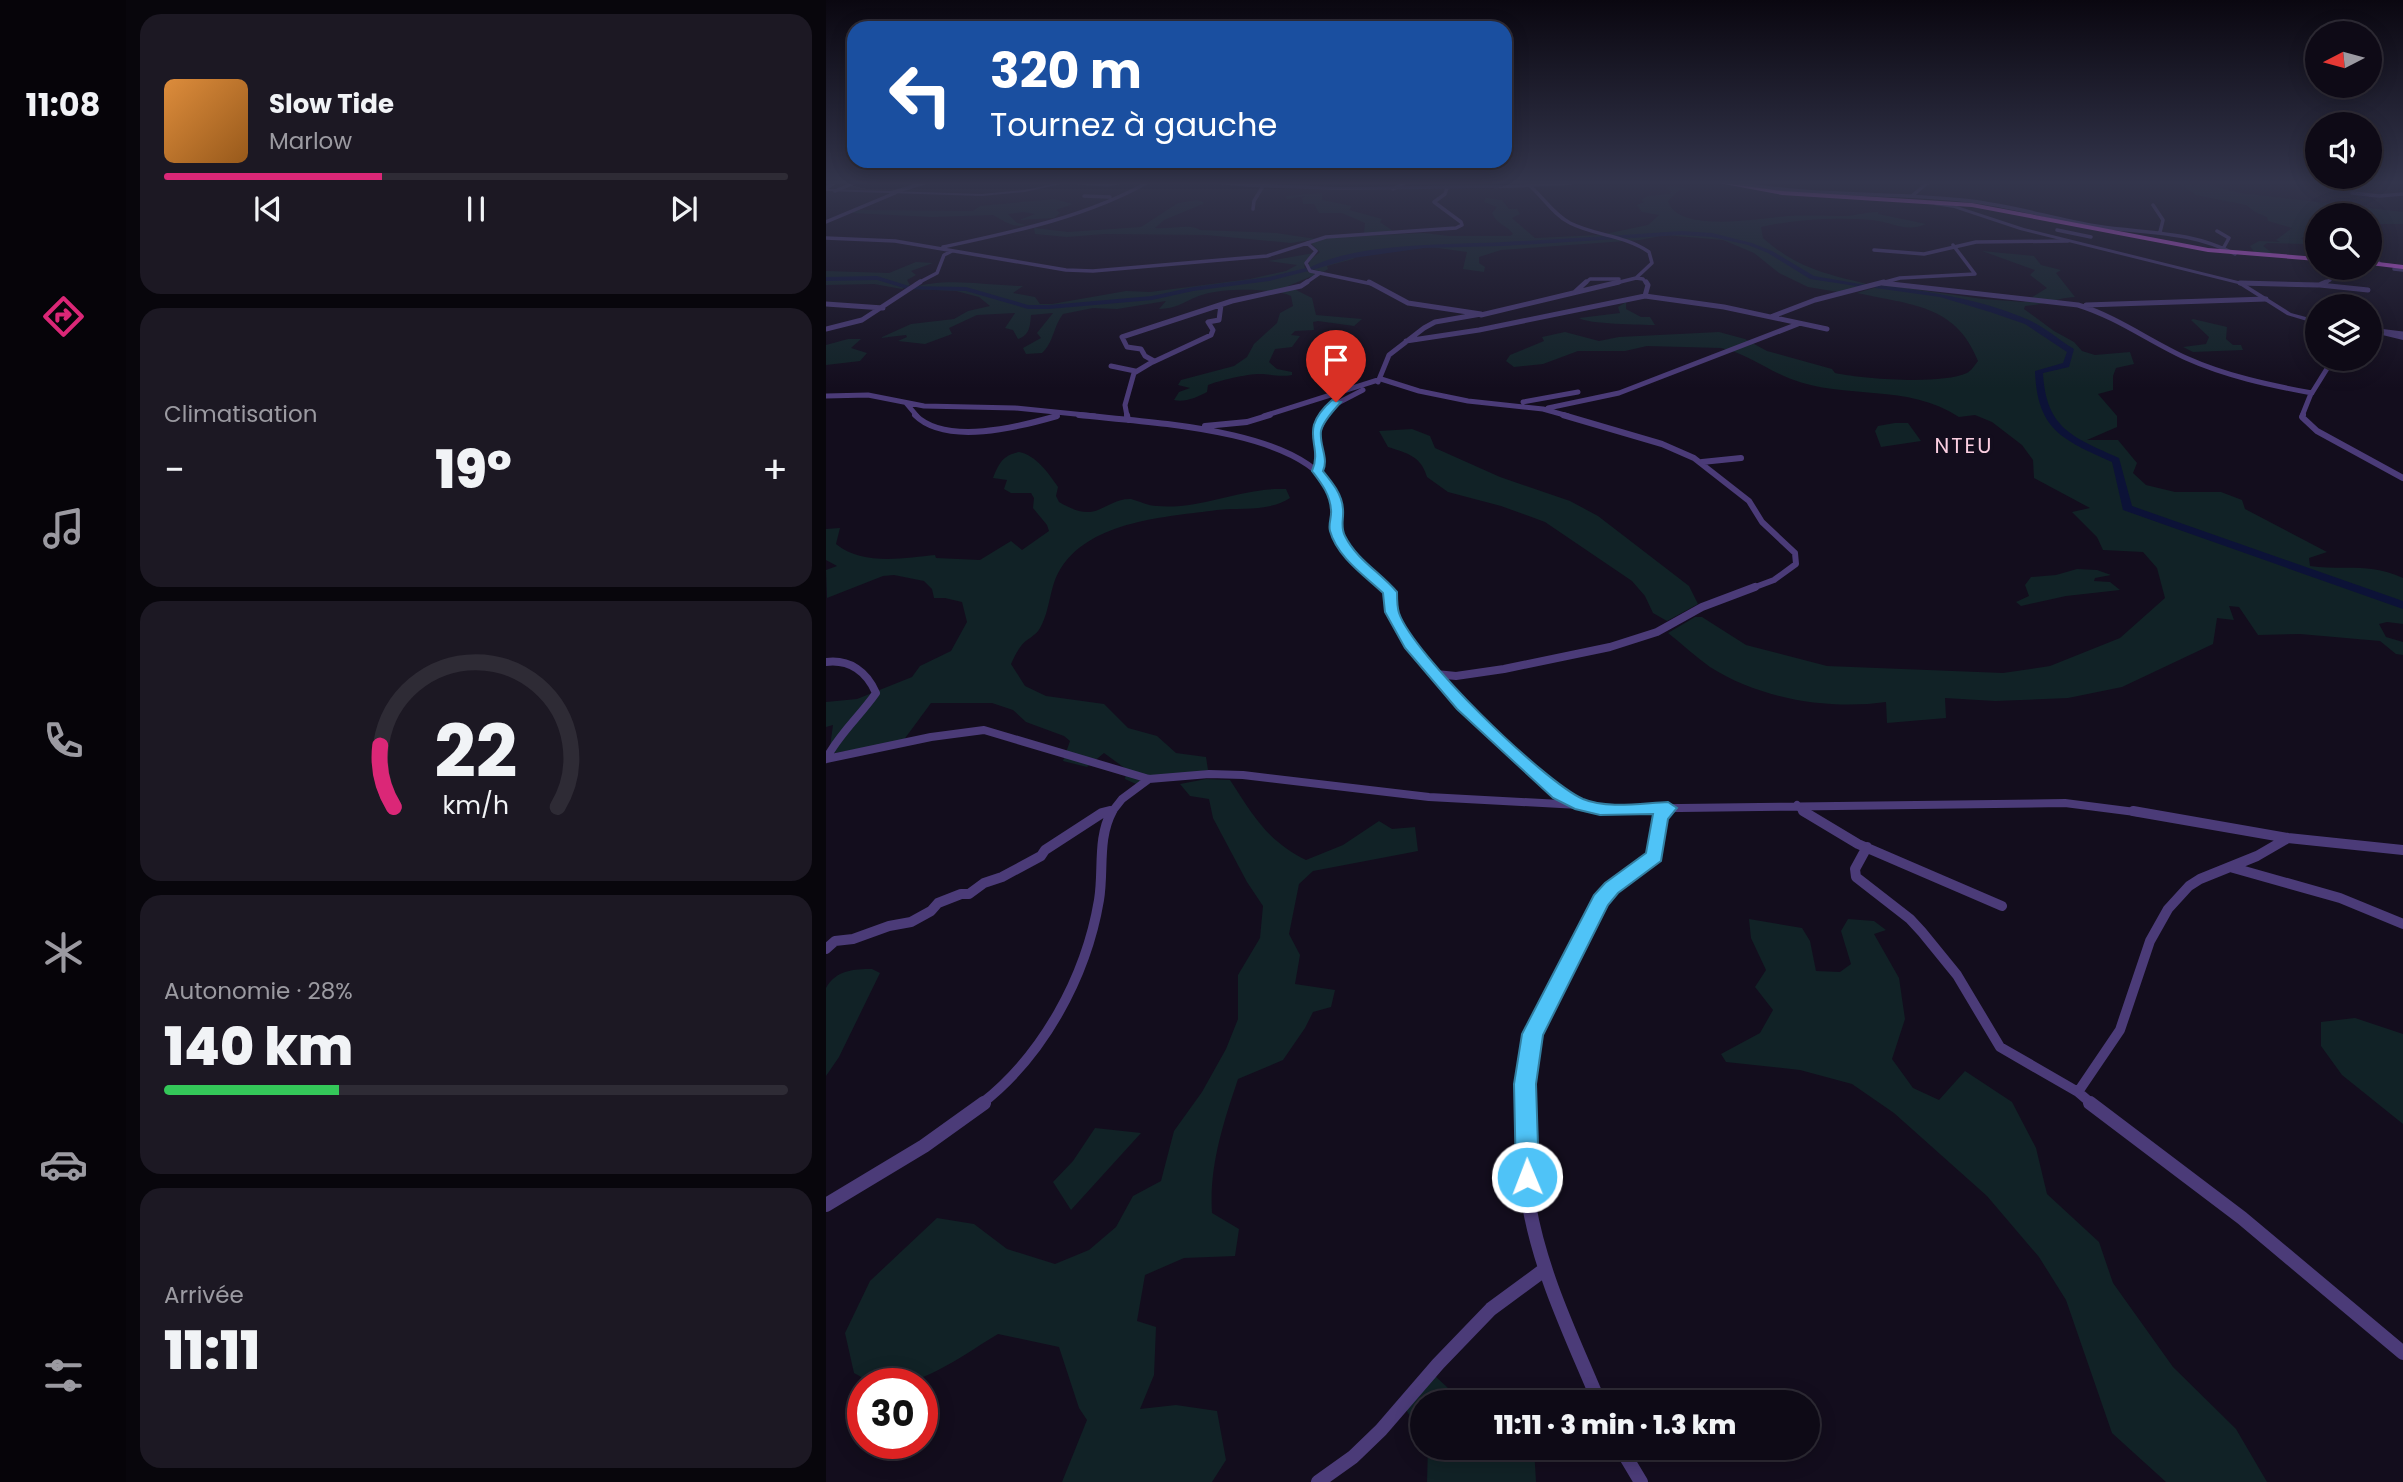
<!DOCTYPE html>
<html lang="fr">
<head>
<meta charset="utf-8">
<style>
	body { margin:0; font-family:Poppins,sans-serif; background:#1c1823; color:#f1f3f6; height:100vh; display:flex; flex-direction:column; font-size:26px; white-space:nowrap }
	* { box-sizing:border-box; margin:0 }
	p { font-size:23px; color:#9b9aa1 }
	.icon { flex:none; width:38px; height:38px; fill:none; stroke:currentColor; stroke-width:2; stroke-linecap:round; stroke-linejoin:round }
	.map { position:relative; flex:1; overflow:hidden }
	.drawer { display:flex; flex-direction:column; gap:14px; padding:14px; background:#08060c; width:700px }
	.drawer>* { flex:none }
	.hud { position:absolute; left:21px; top:21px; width:665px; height:147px; border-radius:21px; box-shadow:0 4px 18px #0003,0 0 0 2px #2e2b35; background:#1a4fa0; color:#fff; overflow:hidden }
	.needle { width:46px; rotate:264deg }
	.controls { position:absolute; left:1479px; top:21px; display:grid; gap:14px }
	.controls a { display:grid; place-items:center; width:77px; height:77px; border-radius:50%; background:#0e0a16; box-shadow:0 4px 18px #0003,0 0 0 2px #2e2b35; font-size:35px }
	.speed { position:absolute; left:21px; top:1368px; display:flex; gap:14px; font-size:35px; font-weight:700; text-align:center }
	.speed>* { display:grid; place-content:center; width:91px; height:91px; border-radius:50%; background:#0e0a16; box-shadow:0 4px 18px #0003,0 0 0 2px #2e2b35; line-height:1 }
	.speed .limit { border:10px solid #d22; background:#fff; color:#111 }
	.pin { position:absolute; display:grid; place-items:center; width:60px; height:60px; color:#fff; margin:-72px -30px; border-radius:50% 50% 50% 0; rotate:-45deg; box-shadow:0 0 7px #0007 }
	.pin .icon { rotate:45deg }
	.me { position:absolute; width:77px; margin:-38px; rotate:359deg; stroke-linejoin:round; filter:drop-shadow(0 0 5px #0008) }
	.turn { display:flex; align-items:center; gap:24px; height:147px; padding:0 28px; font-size:32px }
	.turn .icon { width:91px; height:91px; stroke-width:2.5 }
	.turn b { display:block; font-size:49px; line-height:60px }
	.big { font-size:52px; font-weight:800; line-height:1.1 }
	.drawer .widget { flex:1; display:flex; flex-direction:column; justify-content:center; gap:10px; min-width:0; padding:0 24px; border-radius:21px; background:#1c1823 }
	.drawer .dial { align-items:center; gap:0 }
	.dial svg { height:182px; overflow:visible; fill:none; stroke:#2e2b35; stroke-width:7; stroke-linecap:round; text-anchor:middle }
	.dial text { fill:#f1f3f6; stroke:none }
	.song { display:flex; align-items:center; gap:21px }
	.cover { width:84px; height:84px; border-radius:10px; background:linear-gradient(135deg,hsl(30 70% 55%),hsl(30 70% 35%)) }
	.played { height:7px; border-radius:4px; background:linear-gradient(90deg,#db2777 35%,#2e2b35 35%) }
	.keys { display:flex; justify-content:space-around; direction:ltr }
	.heat { display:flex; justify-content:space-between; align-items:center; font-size:38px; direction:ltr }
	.charge { height:10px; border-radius:5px; background:linear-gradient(90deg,#34c759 28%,#2e2b35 0) }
	.trip { position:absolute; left:584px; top:1390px; width:410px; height:70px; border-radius:35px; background:#0e0a16; box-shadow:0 4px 18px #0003,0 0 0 2px #2e2b35; font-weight:800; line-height:70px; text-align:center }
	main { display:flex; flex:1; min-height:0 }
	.tab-bar { display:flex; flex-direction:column; width:126px; justify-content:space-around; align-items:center; background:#060409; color:#9b9aa1 }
	.tab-bar .icon { width:49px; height:49px }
	.tab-bar .active { color:#db2777 }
	.tab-bar b { font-size:32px; color:#f1f3f6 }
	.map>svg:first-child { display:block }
	.green { fill:#112226 }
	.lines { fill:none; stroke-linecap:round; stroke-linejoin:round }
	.river { fill:#0c1237; fill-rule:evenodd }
	.minor-far5 { stroke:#4b3b78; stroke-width:3.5 }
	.minor-far4 { stroke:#4b3b78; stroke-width:5 }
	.minor-far3 { stroke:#4b3b78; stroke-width:6 }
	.minor-far2 { stroke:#4b3b78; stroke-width:8 }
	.minor-far1 { stroke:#4b3b78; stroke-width:10 }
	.minor { stroke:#4b3b78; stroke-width:14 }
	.tertiary { fill:#4b3b78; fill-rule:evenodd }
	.primary { fill:#db5cf3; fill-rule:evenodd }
	.route { fill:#4fc3f7; stroke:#337fa1; stroke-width:2 }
	.labels { text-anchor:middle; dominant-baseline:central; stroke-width:7; stroke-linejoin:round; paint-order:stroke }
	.far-quarter-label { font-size:21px; letter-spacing:2px; fill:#fbcee1; stroke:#130d1d }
</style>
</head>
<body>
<main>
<nav class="tab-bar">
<b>11:08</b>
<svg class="icon active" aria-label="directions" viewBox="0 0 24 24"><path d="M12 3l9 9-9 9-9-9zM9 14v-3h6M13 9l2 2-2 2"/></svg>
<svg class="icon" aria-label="music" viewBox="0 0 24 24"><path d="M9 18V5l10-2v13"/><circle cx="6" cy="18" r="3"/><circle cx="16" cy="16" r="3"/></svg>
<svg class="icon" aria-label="phone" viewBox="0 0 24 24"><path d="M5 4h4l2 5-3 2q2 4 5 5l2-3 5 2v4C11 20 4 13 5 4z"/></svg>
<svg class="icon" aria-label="climate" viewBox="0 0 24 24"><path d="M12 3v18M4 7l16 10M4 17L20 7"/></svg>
<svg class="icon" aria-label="car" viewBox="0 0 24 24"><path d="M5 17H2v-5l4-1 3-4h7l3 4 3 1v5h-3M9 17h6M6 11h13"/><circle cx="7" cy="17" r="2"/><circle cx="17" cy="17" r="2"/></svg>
<svg class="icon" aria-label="filters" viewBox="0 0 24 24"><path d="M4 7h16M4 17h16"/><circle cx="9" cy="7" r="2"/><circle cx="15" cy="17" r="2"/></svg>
</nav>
<section class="drawer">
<div class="widget">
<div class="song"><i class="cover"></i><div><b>Slow Tide</b><p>Marlow</p></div></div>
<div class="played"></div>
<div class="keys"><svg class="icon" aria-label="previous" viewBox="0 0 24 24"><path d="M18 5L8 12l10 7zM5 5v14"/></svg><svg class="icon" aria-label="pause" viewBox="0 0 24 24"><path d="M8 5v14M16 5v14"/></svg><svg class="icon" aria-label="next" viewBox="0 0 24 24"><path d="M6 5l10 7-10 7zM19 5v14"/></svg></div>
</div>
<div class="widget"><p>Climatisation</p>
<div class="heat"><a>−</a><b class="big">19°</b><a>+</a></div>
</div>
<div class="widget dial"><svg viewBox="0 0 100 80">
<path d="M14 69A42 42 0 1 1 86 69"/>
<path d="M14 69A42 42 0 0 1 8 42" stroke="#db2777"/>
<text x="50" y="56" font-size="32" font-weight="700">22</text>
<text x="50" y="72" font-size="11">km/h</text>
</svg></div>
<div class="widget"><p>Autonomie · 28%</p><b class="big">140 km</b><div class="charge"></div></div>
<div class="widget"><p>Arrivée</p><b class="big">11:11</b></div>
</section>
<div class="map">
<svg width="1577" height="1482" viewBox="0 0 1577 1482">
	<rect width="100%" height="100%" fill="#130d1d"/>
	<path class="green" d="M1332,181H1391L1387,186L1414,193L1577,212V224H1553L1544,229V215H1491V233L1475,238L1479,242L1478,244L1441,243L1437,246L1446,253H1429L1424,246L1433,241L1454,242L1450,240L1466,228L1442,221L1441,217L1429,212L1420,205L1370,195L1356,185Z
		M845,186L861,189L852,191L842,201C851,234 936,218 962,216C982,215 1002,216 1021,216C1032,215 1041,212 1052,212V214L1100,224C1080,233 1066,222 1046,220C1009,217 970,219 935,227L937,238C972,269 1001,274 1045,285L1018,293L982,287L953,273L928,253L897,240L839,235L814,240L675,250L653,257V263L659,267L658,272L637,269L641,252L605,247L530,256L527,259L501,266L502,269L497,272L482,268L484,260L494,252L485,243L498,238L598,233L623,236H684L687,234C681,225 671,225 666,213L671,207L658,202L660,198L676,200L683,209H691L694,214L686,218L709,238L774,235L822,225L833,215L816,212L811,205L818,202L815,200L822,196L844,194L845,191L839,188Z
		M496,193V200L526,206L523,210L556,219L554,222L567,231L538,233L539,223L516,213H493L488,204H477L476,198L480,196L461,199L460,196Z
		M228,199L247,204L230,210L234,213L228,218L193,220L209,214L197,212L182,214L191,223L200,225C186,228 178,221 167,215L106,217L26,213L33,210L147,211L154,206Z
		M371,200L379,203L338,220L329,228C343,230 365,223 374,230L450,233L490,239L465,243L380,235L278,234L241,237L209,234L208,228L242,232L315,227L352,203Z
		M1156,251L1208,256L1215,265L1235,270L1230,273L1249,297C1231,298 1217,305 1199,306L1198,309L1228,331L1248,342L1256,351L1269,355L1304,352L1308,364L1290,368L1287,376V390L1272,394L1291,416V427L1261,440H1292L1311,463L1307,473L1320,485L1349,492H1395L1416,500L1419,509L1501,552L1483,558L1484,566C1520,571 1542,562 1577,578V624L1561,622L1553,624L1560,637L1577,642V655L1570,654L1554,641L1474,634L1432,635L1413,607L1403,606L1408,620L1391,618L1387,644L1296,687L1242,698L1169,701L1119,698L1120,718L1061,723L1060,702C1003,710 934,699 884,667C870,657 856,644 842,633L869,617H876L920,645L1001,666L1177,673L1224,666L1294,638L1339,598L1331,568L1317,552L1277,550L1271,537L1246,512L1264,508L1208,478L1207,460L1196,445L1166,422L1149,415L1133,417C1082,383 1019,400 965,379C941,370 920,353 895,348L821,346L799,351H752L717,364L688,367L680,361L684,355L718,341L716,337L739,332L773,341L793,337L893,332L919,339L941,351L1006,369L1009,373C1038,379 1114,385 1141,373C1145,371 1149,365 1152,361C1130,304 1084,305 1031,293L1058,285L1157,299L1198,302L1221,288L1204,275L1209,270Z
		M488,253L478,266L482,272L491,274L462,286L486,298L490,315L536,319L528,326L492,321L487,322L488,330L469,331L465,335L474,336L466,347L449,349L443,362L451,369L466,372V375C454,377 448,375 437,374C424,373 394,380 382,385L381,392C372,397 358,403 348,400L353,392L364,388L352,385L355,380L408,366L421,357L428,344L451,323L454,313L467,306L465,296C448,288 399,288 379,294C360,299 356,308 333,309L340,301L291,309L267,308L237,314C227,327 228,342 216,353L200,354L197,348L215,338L211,333L227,313L205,315C204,326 204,335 192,339L187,330L179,328L189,313L151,315L123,328L126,334L99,344L72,341L81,337L80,335L54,338L85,324L128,319L142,311L164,306L153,297L130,291L83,289C118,276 161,286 197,286L187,293L209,297L214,304H226L300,291L324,292L424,279L460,271L471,265L442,261Z
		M90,262L107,263L85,271L90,275L81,280L84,285L76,289L48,284L0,285V271L63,273Z
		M800,302V309L815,317H824L829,325C816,325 761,324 753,318L794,313L792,307Z
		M1367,319L1401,327L1400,339L1407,345H1415L1417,350L1367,352L1357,347L1380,344L1383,337L1365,320Z
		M22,339H35L25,348L41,353L34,361L0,365V345Z
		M1069,423H1082L1095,441L1055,447L1049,431L1052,426Z
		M586,429L604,436L609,448L674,477L744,501L772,516L863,586L872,604L841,621L827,613L819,596L806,581L719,522L675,506L622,492L601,477C595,456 581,453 562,447L553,431Z
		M193,452C210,455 223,474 232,487L230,496L233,502C242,507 253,513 264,512C276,511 289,498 305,499C313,501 322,506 331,506C375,510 416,487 460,489L464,498C443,512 415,507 391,510C341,517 266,520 235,568C223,586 225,609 214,628C210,636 200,639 195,646C191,651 188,658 185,664L199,686L220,696L278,704L302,728L331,736L350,753L380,757L382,770L310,784L299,779L300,769L278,753L261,767L237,761L244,741L238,736L200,722L187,710L166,703H105L77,741L3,754L7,725L0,727V702L31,699L86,677L94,666L125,651L141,622L136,602L119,598H108L106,589L98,581L68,575L57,576L1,598L0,570L11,566L0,560V529L14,528L10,544C36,566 79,558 109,555L110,558L154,560L185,541L196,550L223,531L221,525L207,508L208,498L205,493H185L178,489L181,480L167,478C173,463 177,455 193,452Z
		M1251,569L1271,570L1285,575L1269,578L1268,581L1284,582L1294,590L1240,596L1195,606L1190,602L1203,596L1199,585L1205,577L1230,575Z
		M380,779L404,780C427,815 440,840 480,860L517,845L553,821L566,829L589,827L592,851L487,871L473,884L463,934L474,955L469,984L509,990L505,1007L487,1012L479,1028L457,1060L412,1079C397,1124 383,1166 386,1213L413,1229L409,1256L358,1258L319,1275L311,1321L330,1327L328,1375L314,1409L350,1405L391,1411L400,1460L386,1482H236L261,1420L253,1408L233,1347L172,1334C141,1352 85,1396 47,1383C41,1381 34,1376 28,1373L19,1333L44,1281L111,1218L148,1224L181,1249L229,1264L263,1250L290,1227L307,1196L335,1181L348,1131L376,1092L400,1049L412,1019V975L434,938L437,906L421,882L387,818L383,799L364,796L354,784Z
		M923,919L976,928L984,941L990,971L1014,972L1025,964L1015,931L1022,919L1048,921L1060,930L1048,934L1073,978L1079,1019L1066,1059L1087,1088L1113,1100L1139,1071L1186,1102L1210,1148L1221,1194L1273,1242L1287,1283L1347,1367L1410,1429L1441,1482H1340L1286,1433L1240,1300L1213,1257L1161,1196L1068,1113L1026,1084L974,1070L900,1062L895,1054L934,1033L947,1010L929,987L940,970L925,938Z
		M46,969L54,973L13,1057L0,1076V988C10,970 28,969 46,969Z
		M1529,1018L1577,1034V1124L1516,1075L1495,1046V1022Z
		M269,1128L315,1133L245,1210L227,1182L247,1161Z
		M608,1375L637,1402H597V1437L579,1408Z
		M602,1447H637L659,1459L679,1447L708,1448L710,1482H601Z"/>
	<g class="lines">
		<path class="river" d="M855,231L886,233L926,243L946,251L988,276L1046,286L1043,288L984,279L942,253L922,245L886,237L855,235L676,246L598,248L527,258L486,270L483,268C531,242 623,245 678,242C737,239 796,235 855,231Z
			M480,268L482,271L443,281L367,291L326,300L223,309H202L140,291L81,289L51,280L0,281V277L51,276L83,286L140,287L202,305H223L326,296L367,287L443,277Z
			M1051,285C1102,291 1155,299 1203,320C1219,327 1233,340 1248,349L1243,367L1217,373C1220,429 1247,437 1293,458L1306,506L1577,601V609L1297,510L1286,462C1237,440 1211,430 1209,371L1237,363L1241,352L1199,324L1164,312L1114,297L1049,288Z"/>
		<path class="minor-far5" d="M902,181C981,198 1065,191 1145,201C1187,206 1228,219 1270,226C1320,234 1363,230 1409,254
			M244,182L281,185L300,181
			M889,182L896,181
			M703,185C717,197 727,214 744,223C770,236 798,235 823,252L826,263L810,278L786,284
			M0,188L12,181
			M567,189L582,181
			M9,191L28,183
			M65,193L105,181
			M1526,193L1553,196L1577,194
			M1087,195L1104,181
			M258,196L284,197
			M1327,205L1337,220L1334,232
			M427,209L428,201L437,186
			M0,222L69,193
			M1231,230L1265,237
			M1391,231L1403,238L1398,247
			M0,238L69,241L240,270L267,271L441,256L500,237L630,228L636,225L635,222L608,202L619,194L621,188
			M481,243L490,251L480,263L484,271L546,284
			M117,247C187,232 261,217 324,181
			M1048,250L1098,254L1150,242L1242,241
			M1544,252L1554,264
			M1568,269L1577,270
			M810,278L817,279L821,284
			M1056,283L1063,284
			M1414,283L1445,284
			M90,284L111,273L118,255L126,251
			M478,284L494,273
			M758,284L764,279H793
			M1052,284L1074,278L1149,274L1127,245
			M1496,284L1504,280L1505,274L1498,268"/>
		<path class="minor-far4" d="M543,282L582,303L655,314L609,322L598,328L563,355L552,382
			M1056,283L1252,305C1291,317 1323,341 1360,358C1400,376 1443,385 1486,393
			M1414,283L1493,285L1500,282
			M1494,285L1542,290
			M749,292L760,282
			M819,296L822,285L820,282
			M0,304L57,308
			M1260,305L1440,299
			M655,315L793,282
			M947,316L989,300L1058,282
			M0,329L36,320L94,282
			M1544,330L1577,334
			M580,341L653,330L819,296L898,307L1001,329
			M327,362L385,335L387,330L382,322L393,320L395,305
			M285,366L309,371
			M0,396L42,395L98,406L189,408L269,416
			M697,402L752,392
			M80,403L91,416
			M722,408L793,393L972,324
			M301,416L299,405L308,373L328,361L319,356L315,349L301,347L296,337L406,301L475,286L481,282
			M438,416L555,379L593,391L642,401L717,409L742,416
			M497,416L510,404L537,390
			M1476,416L1484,396L1507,359"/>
		<path class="minor-far3" d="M89,415C120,446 193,427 231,416
			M253,415C317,422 468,428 504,487C513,502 507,514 509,529C512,550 545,575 561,589
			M301,415L302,420
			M737,415L836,444L868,458L923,501L936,522L969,553L970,564L948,580L924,589
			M1477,415L1476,417L1491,431L1577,478
			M379,426L421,422L444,415
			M876,462L915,458
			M491,471V434L499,415"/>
		<path class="minor-far2" d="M559,587L564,592L566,612L578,638L636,705L733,794L755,805L774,809L1239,803L1317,813
			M0,662C24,659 41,672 50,693C34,716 13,734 0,759
			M610,674L630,676L678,669L784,647L831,632L876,607L929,587
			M0,759L105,737L158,730L323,779L383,774L417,775L603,797L753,805
			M971,805L979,813
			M276,813L285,811
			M285,813L296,799L323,779
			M838,813L842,808"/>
		<path class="minor-far1" d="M977,811L1032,844L1176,906
			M1307,811L1462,838L1577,850
			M1041,847L1029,869L1030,877L1084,919L1096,932L1131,975L1174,1047L1252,1092
			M1404,867L1514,898L1577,924
			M0,949L9,941L27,939L63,926L85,922L105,911L112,903L135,894H143L158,883L176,877L215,856L219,850L276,813L284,811
			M155,1104C217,1056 260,977 273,900C278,870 271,839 286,811
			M699,1104L700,1068L707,1034L772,907L786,891L828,856L834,818L839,811
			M1266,1104L1252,1092L1294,1030L1324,941L1342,909L1363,886L1374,879L1431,856L1462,838"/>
		<path class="minor" d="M699,1103C700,1136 697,1172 703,1205C715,1274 746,1337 773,1402
			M1264,1103L1416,1218L1577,1353
			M0,1205L98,1146L158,1103
			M794,1447L815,1482
			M492,1482L527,1457L555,1430L612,1364L665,1309L718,1270"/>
		<path class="tertiary" d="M242,181H250L198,192L156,196L0,191V189L156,194L198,190Z
			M361,181L513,187L683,185L765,181L743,185L683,188L513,190L423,187Z
			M1110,203L1131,206L1198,228L1416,282L1465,313L1491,320V324L1461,315L1412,284L1194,230L1128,208L1108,205Z
			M1544,328L1577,336V340L1544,332Z"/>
		<path class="primary" d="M882,181L956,191L1146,203L1382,248L1491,257V261L1382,252L1146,207L956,195Z
			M1544,261L1577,265V269L1544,265Z"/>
	</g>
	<linearGradient id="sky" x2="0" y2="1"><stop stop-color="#0a0710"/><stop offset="0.47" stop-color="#33354c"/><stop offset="1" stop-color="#33354c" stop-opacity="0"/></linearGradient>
	<rect width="1577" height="388" fill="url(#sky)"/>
	<path class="route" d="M506,400L515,402C508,410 497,421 495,431C493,445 503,458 497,471C506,482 516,494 517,509C518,519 514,527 519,536C531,560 554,572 571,592C571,598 571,607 573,613C587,654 717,781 757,799C781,809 816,803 842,802L851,808L842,819L835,861L792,893L782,905L717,1035L710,1084L713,1177L710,1184L701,1188L693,1184L690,1177L688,1084L696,1034L768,895L779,883L820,853L827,814L774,815L749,809L727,798L631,709L579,648L559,612L557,593C539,576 511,557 504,531C502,524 506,517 505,510C504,494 495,483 486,471C498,444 470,432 506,400Z"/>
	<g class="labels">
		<g class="far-quarter-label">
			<text x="1138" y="445">NTEU</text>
		</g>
	</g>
</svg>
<div class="controls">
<a><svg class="needle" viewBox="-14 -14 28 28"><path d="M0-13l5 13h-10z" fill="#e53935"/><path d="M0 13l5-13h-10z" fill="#9b9aa1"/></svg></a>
<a><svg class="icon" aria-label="sound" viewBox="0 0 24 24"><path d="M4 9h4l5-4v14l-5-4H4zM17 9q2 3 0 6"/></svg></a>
<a><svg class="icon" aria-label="search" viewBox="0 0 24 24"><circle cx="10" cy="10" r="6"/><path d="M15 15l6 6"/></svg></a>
<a><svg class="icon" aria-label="layers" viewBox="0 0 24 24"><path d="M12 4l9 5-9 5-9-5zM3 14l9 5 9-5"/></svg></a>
</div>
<div class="speed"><div class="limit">30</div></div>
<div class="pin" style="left:510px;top:402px;background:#d93025"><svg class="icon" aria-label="arrive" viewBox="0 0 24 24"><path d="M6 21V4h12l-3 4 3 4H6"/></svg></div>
<svg class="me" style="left:701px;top:1177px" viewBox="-20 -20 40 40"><circle r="17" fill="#4fc3f7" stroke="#fff" stroke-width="3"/><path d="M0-11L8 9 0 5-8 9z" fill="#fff"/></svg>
<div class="trip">11:11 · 3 min · 1.3 km</div>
<div class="hud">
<div class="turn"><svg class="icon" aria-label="left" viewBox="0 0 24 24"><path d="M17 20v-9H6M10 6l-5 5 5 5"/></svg><div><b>320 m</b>Tournez à gauche</div></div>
</div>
</div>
</main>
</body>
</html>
